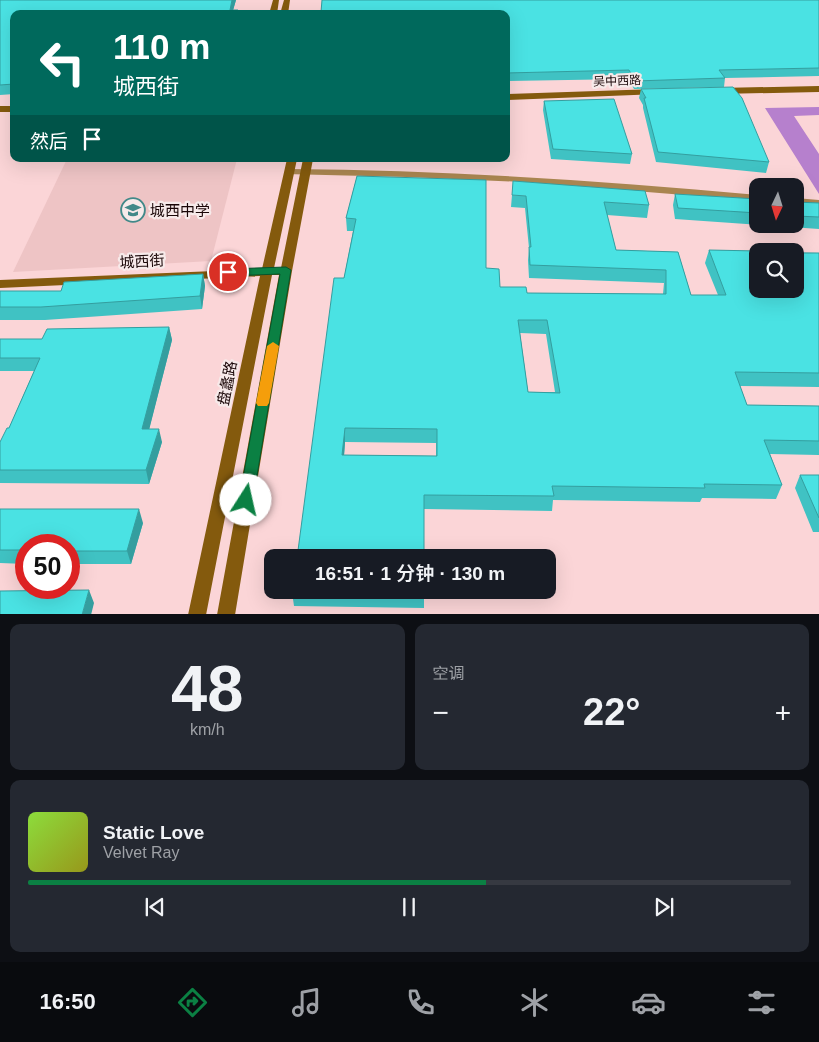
<!DOCTYPE html>
<html lang="zh">
<head>
<meta charset="utf-8">
<style>
	body { margin:0; font-family:Helvetica,"Noto Sans SC",sans-serif; background:#242831; color:#f1f3f6; height:100vh; display:flex; flex-direction:column; font-size:19px; white-space:nowrap }
	* { box-sizing:border-box; margin:0 }
	p { font-size:16px; color:#9ea1a6 }
	.icon { flex:none; width:28px; height:28px; fill:none; stroke:currentColor; stroke-width:2; stroke-linecap:round; stroke-linejoin:round }
	.map { position:relative; height:614px; overflow:hidden }
	.sheet { display:flex; flex-direction:column; gap:10px; padding:10px; background:#0d0f14; flex:1 }
	.sheet>* { flex:none }
	.top-card { position:absolute; left:10px; top:10px; width:500px; height:152px; border-radius:10px; box-shadow:0 5px 20px #0002; background:#00695c; color:#fff; overflow:hidden }
	.needle { width:32px; rotate:184deg }
	.buttons { position:absolute; left:749px; top:178px; display:grid; gap:10px }
	.buttons a { display:grid; place-items:center; width:55px; height:55px; border-radius:10px; background:#171b24; box-shadow:0 5px 20px #0002; font-size:25px }
	.speed { position:absolute; left:15px; top:534px; display:flex; gap:10px; font-size:25px; font-weight:700; text-align:center }
	.speed>* { display:grid; place-content:center; width:65px; height:65px; border-radius:50%; background:#171b24; box-shadow:0 5px 20px #0002; line-height:1 }
	.speed .limit { border:8px solid #d22; background:#fff; color:#111 }
	.pin { position:absolute; display:grid; place-items:center; width:42px; height:42px; color:#fff; margin:-21px; border:2px solid #fff; border-radius:50%; box-shadow:0 1px 5px #0007 }
	.me { position:absolute; width:55px; margin:-28px; rotate:10deg; stroke-linejoin:round; filter:drop-shadow(0 0 4px #0008) }
	.turn { display:flex; align-items:center; gap:18px; height:105px; padding:0 20px; font-size:22px }
	.turn .icon { width:65px; height:65px; stroke-width:2.5 }
	.turn b { display:block; font-size:35px; line-height:42px }
	.then { display:flex; align-items:center; height:48px; padding:0 20px; background:#0003; gap:10px; font-size:19px }
	.big { font-size:38px; font-weight:600; line-height:1.1 }
	.sheet .card { flex:1; display:flex; flex-direction:column; justify-content:center; gap:8px; min-width:0; padding:0 18px; border-radius:10px; background:#242831 }
	.sheet .dial { align-items:center; gap:0 }
	.dial b { font-size:65px; line-height:1 }
	.song { display:flex; align-items:center; gap:15px }
	.cover { width:60px; height:60px; border-radius:8px; background:linear-gradient(135deg,hsl(90 70% 55%),hsl(60 70% 35%)) }
	.played { height:5px; border-radius:2px; background:linear-gradient(90deg,#0b8043 60%,#363941 60%) }
	.keys { display:flex; justify-content:space-around; direction:ltr }
	.heat { display:flex; justify-content:space-between; align-items:center; font-size:28px; direction:ltr }
	.sheet .tiles { flex:1; display:grid; gap:10px; grid-template-columns:1fr 1fr }
	.card:last-child { grid-column:span 2 }
	.trip { position:absolute; left:264px; top:549px; width:292px; height:50px; border-radius:10px; background:#171b24; box-shadow:0 5px 20px #0002; font-weight:600; line-height:50px; text-align:center }
	.menu { display:flex; height:80px; justify-content:space-around; align-items:center; background:#090b0e; color:#9ea1a6 }
	.menu .icon { width:35px; height:35px }
	.menu .selected { color:#0b8043 }
	.menu b { font-size:22px; color:#f1f3f6 }
	.map>svg:first-child { display:block }
	.built { fill:#eec4c5 }
	.water { fill:#b680cd }
	.lines { fill:none; stroke-linecap:round; stroke-linejoin:round }
	.street { fill:#a98550; fill-rule:evenodd }
	.secondary { fill:#845a0d; fill-rule:evenodd }
	.wall { fill:#40c2c3; fill-rule:evenodd }
	.shaded-wall { fill:#349e9f }
	.building { fill:#4ae2e3; stroke:#349e9f; fill-rule:evenodd }
	.route { fill:#0b8043; stroke:#07532c }
	.slow { fill:#f59e0b }
	.labels { text-anchor:middle; dominant-baseline:central; stroke-width:4.5; stroke-linejoin:round; paint-order:stroke }
	.far-street-label { font-size:12px; fill:#190607; stroke:#f7eaea }
	.poi-label { font-size:15px; fill:#190607; stroke:#f7eaea; text-anchor:start }
	.street-label { font-size:15px; fill:#190607; stroke:#f7eaea }
</style>
</head>
<body>
<div class="map">
<svg width="819" height="615" viewBox="0 0 819 615">
	<rect width="100%" height="100%" fill="#fbd5d7"/>
	<path class="built" d="M67,159H237L211,261L13,272Z"/>
	<path class="water" d="M819,107V115L794,116L819,154V194L765,108Z"/>
	<g class="lines">
		<path class="street" d="M289,169C446,170 601,181 758,195V201L524,182L407,177L285,174V170Z
			M795,198L819,200V206L795,204Z"/>
		<path class="secondary" d="M273,0H279L277,14H269Z
			M284,0H290L288,14H280Z
			M819,86V92L719,94L715,91L719,88Z
			M656,89L659,90V94L506,100V94Z
			M0,106H14V112H0Z
			M287,159H297L274,268H281L303,159H313L292,271L235,615H217L279,275H272L206,615H188L260,276L0,288V280L262,269Z"/>
	</g>
	<path class="wall" d="M0,0H236L233,10H238L239,14H14V94L0,95Z
		M819,0V76L725,78L724,87L634,89L628,79L506,81V14Z
		M641,89L769,162L766,173L656,162L643,108V105L639,98Z
		M544,101L632,154L630,164L551,159L543,110Z
		M357,176L486,268L500,287L527,293L663,294L664,283L529,278L528,260L529,248L525,208L511,207L512,195L649,205L647,218L607,215L616,250L678,252L691,295H718L705,263L709,250L819,253V387L740,386L747,405L819,406V455L770,454L782,485L776,499L702,498L700,502L553,500L552,511L424,509L297,558L344,278L353,231H347L346,218ZM520,333L546,334L555,392H528ZM345,442L436,443V456L344,455Z
		M675,194L758,199V224H795V202L819,203V229L675,219L673,205Z
		M203,274L205,286L202,309L45,320H0V291H61Z
		M169,327L172,340L149,429L162,442L149,484L0,483V442L9,428L34,371H0V339H42Z
		M800,475H819V532H813L795,488Z
		M0,509L143,523L131,564H69V545H26V564L0,563Z
		M424,590V608L294,606L292,592Z"/>
	<path class="shaded-wall" d="M232,0H236L232,14L230,10Z
		M203,274L205,286L202,309L200,296Z
		M169,327L172,340L146,442L142,429Z
		M345,428V442L343,470L342,455Z
		M159,429L162,442L149,484L146,470Z
		M139,509L143,523L131,564L127,551Z
		M89,590L94,603L91,615H82Z"/>
	<path class="building" d="M0,0H232L230,10H238L237,14H14V84L0,85Z
		M322,0H819V68L719,70L725,78L635,81L629,70L506,73V14H318V12H321Z
		M733,87L742,98L769,162L658,152L644,98H646L641,89Z
		M614,99L632,154L553,149L544,101Z
		M357,176L486,180V268L499,269L500,287H526L527,293L666,294V270L530,265L529,247H531L526,196L512,195L513,181L645,191L649,205L604,202L616,250L678,252L691,295H726L709,250L758,251V289H795V253H819V373L735,372L747,405L819,406V441L764,440L782,485L704,484L705,488L552,486L554,496L424,495V558H297L334,278H344L356,219L346,218ZM518,320H547L560,393L528,392ZM345,428L437,429V456L342,455Z
		M675,194L758,199V213L678,208Z
		M795,202L819,203V217L795,216Z
		M203,274L200,296L41,307H0V291H61L64,282Z
		M169,327L142,429H159L146,470H0V442L7,428H9L40,358H0V339H42L47,329Z
		M800,475H819V518Z
		M0,509H139L127,551H69V545H26V550H0Z
		M89,590L82,615H0V591Z
		M292,590H424V594L292,592Z"/>
	<path class="route" d="M286,267L291,270L253,500L251,504L246,506L241,504L239,500L280,274L228,276L223,272L228,269Z"/>
	<path class="slow" d="M273,342L279,346L269,403L267,406H258L256,403L267,346Z"/>
	<defs>
		<g id="school-ring" transform="scale(1.25)"><circle r="9.5" fill="#f7eaea" stroke="#418989" stroke-width="1.5"/><path d="M0-5L7-2L0 1L-7-2ZM-4 1L0 2.5L4 1V4Q0 6-4 4Z" fill="#418989"/></g>
	</defs>
	<g fill-rule="evenodd">
		<use href="#school-ring" x="133" y="210"/>
	</g>
	<g class="labels">
		<g class="far-street-label">
			<text transform="translate(617 81) rotate(-2)">吴中西路</text>
		</g>
		<g class="poi-label">
			<text x="150" y="210">城西中学</text>
		</g>
		<g class="street-label">
			<text transform="translate(142 261) rotate(-3)">城西街</text>
			<text transform="translate(227 383) rotate(-79)">盘蠡路</text>
		</g>
	</g>
</svg>
<div class="buttons">
<a><svg class="needle" viewBox="-14 -14 28 28"><path d="M0-13l5 13h-10z" fill="#e53935"/><path d="M0 13l5-13h-10z" fill="#9ea1a6"/></svg></a>
<a><svg class="icon" aria-label="search" viewBox="0 0 24 24"><circle cx="10" cy="10" r="6"/><path d="M15 15l6 6"/></svg></a>
</div>
<div class="speed"><div class="limit">50</div></div>
<div class="pin" style="left:228px;top:272px;background:#d93025"><svg class="icon" aria-label="arrive" viewBox="0 0 24 24"><path d="M6 21V4h12l-3 4 3 4H6"/></svg></div>
<svg class="me" style="left:246px;top:500px" viewBox="-20 -20 40 40"><circle r="19" fill="#fff"/><path d="M0-13L10 11 0 6-10 11z" fill="#0b8043"/></svg>
<div class="trip">16:51 · 1 分钟 · 130 m</div>
<div class="top-card">
<div class="turn"><svg class="icon" aria-label="left" viewBox="0 0 24 24"><path d="M17 20v-9H6M10 6l-5 5 5 5"/></svg><div><b>110 m</b>城西街</div></div>
<div class="then">然后<svg class="icon" aria-label="arrive" viewBox="0 0 24 24"><path d="M6 21V4h12l-3 4 3 4H6"/></svg></div>
</div>
</div>
<section class="sheet">
<div class="tiles">
<div class="card dial"><b>48</b><p>km/h</p></div>
<div class="card"><p>空调</p>
<div class="heat"><a>−</a><b class="big">22°</b><a>+</a></div>
</div>
<div class="card">
<div class="song"><i class="cover"></i><div><b>Static Love</b><p>Velvet Ray</p></div></div>
<div class="played"></div>
<div class="keys"><svg class="icon" aria-label="previous" viewBox="0 0 24 24"><path d="M18 5L8 12l10 7zM5 5v14"/></svg><svg class="icon" aria-label="pause" viewBox="0 0 24 24"><path d="M8 5v14M16 5v14"/></svg><svg class="icon" aria-label="next" viewBox="0 0 24 24"><path d="M6 5l10 7-10 7zM19 5v14"/></svg></div>
</div>
</div>
</section>
<nav class="menu">
<b>16:50</b>
<svg class="icon selected" aria-label="directions" viewBox="0 0 24 24"><path d="M12 3l9 9-9 9-9-9zM9 14v-3h6M13 9l2 2-2 2"/></svg>
<svg class="icon" aria-label="music" viewBox="0 0 24 24"><path d="M9 18V5l10-2v13"/><circle cx="6" cy="18" r="3"/><circle cx="16" cy="16" r="3"/></svg>
<svg class="icon" aria-label="phone" viewBox="0 0 24 24"><path d="M5 4h4l2 5-3 2q2 4 5 5l2-3 5 2v4C11 20 4 13 5 4z"/></svg>
<svg class="icon" aria-label="climate" viewBox="0 0 24 24"><path d="M12 3v18M4 7l16 10M4 17L20 7"/></svg>
<svg class="icon" aria-label="car" viewBox="0 0 24 24"><path d="M5 17H2v-5l4-1 3-4h7l3 4 3 1v5h-3M9 17h6M6 11h13"/><circle cx="7" cy="17" r="2"/><circle cx="17" cy="17" r="2"/></svg>
<svg class="icon" aria-label="filters" viewBox="0 0 24 24"><path d="M4 7h16M4 17h16"/><circle cx="9" cy="7" r="2"/><circle cx="15" cy="17" r="2"/></svg>
</nav>
</body>
</html>
